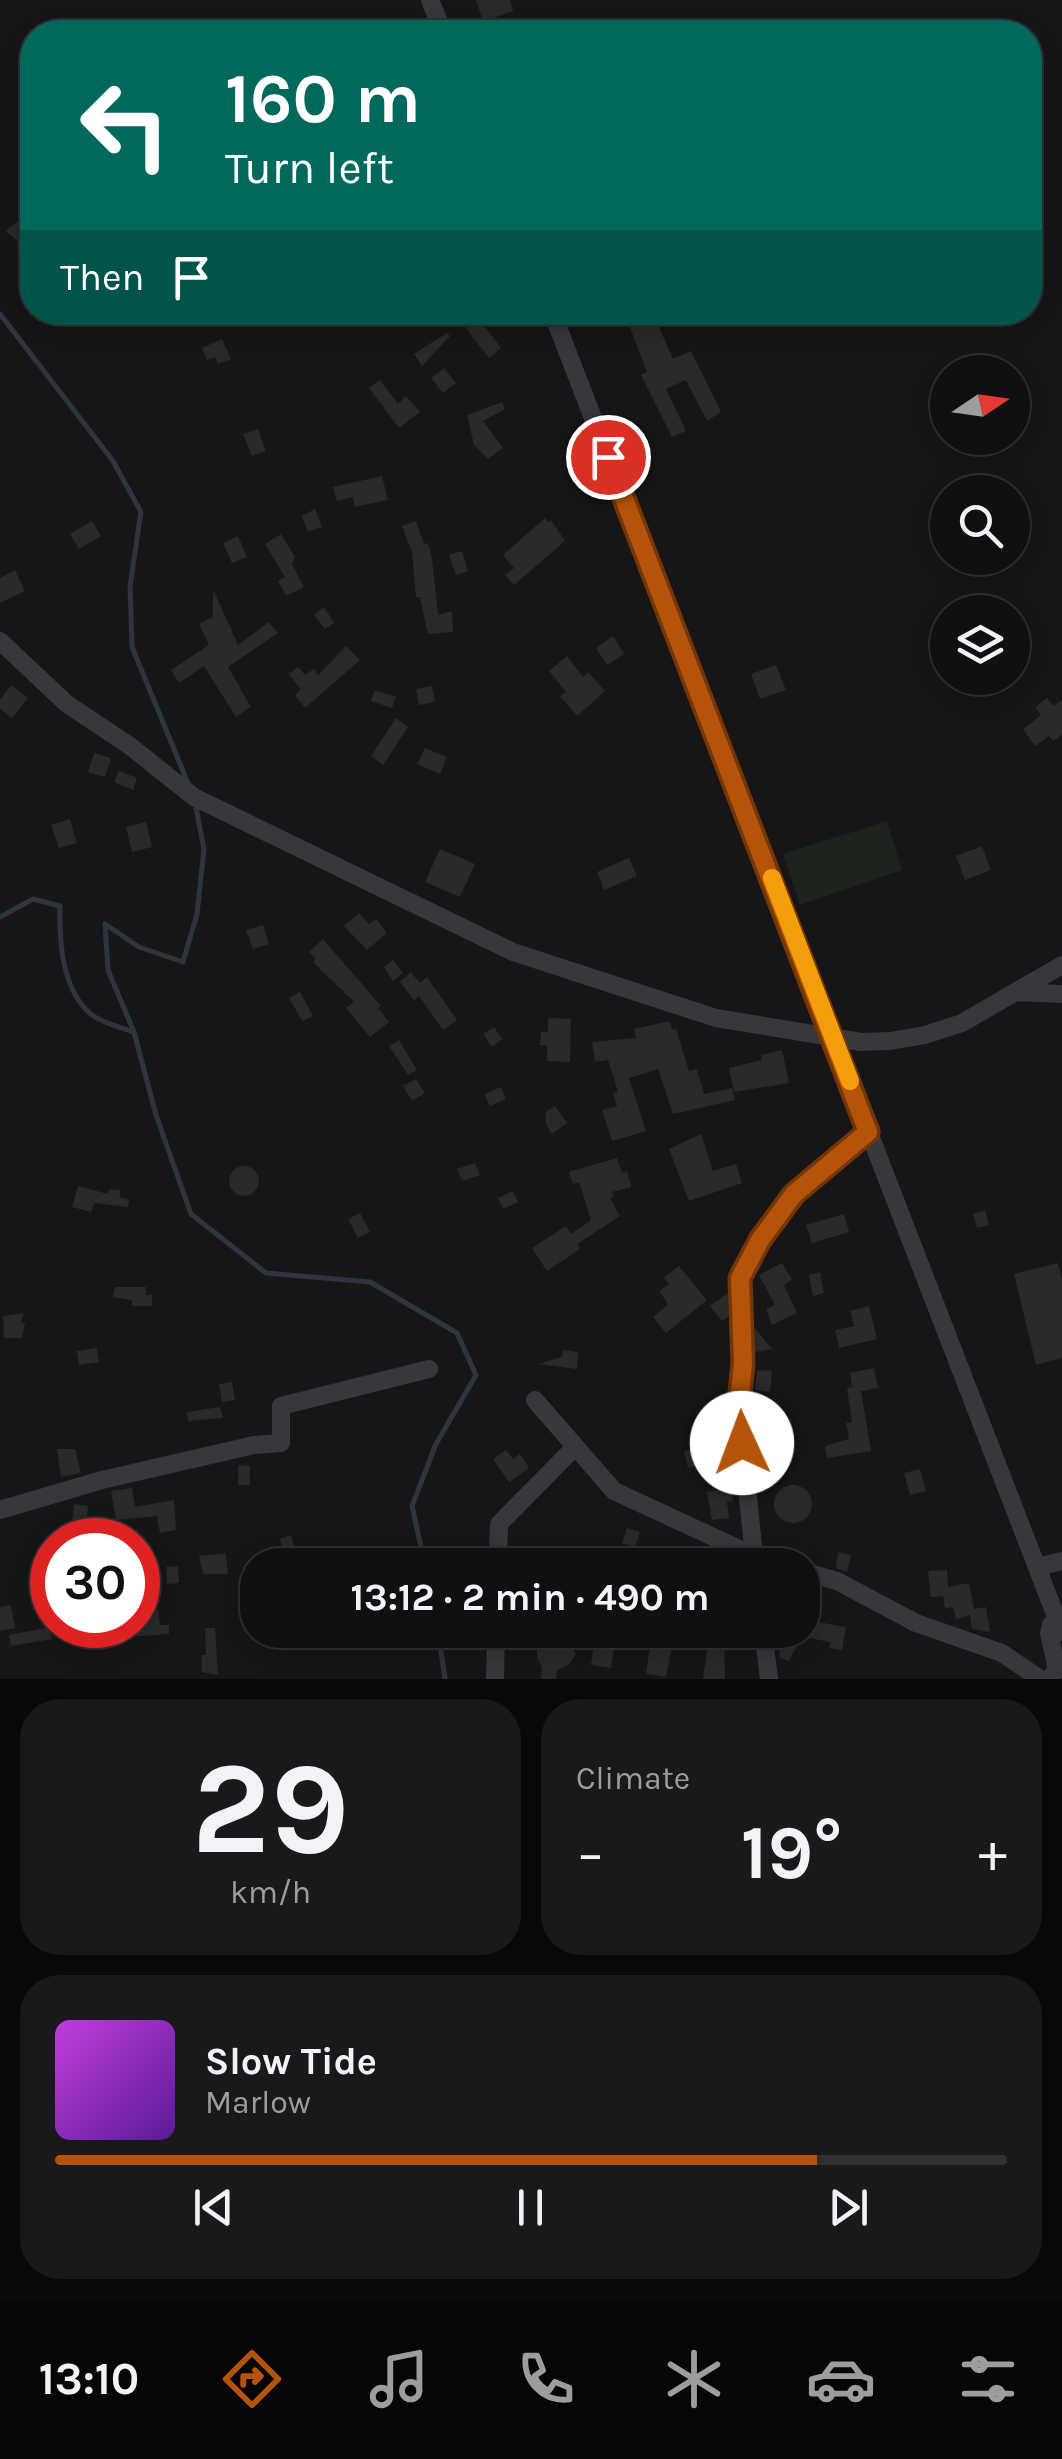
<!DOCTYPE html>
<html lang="en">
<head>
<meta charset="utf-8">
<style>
	body { margin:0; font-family:Karla,sans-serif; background:#19191b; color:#f1f3f6; height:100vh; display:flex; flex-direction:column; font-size:38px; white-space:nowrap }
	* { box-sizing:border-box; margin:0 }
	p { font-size:32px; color:#9c9d9f }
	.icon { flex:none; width:55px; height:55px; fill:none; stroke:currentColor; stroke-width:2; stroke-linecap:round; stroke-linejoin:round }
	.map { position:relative; height:1679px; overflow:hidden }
	.details { display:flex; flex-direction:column; gap:20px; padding:20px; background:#09090a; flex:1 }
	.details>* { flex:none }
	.banner { position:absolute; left:20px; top:20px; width:1022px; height:305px; border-radius:40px; box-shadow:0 5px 25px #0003,0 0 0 2px #303032; background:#00695c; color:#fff; overflow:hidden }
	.needle { width:65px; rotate:77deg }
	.controls { position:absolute; left:930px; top:355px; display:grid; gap:20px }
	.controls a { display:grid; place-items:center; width:100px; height:100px; border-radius:50%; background:#101012; box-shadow:0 5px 25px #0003,0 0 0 2px #303032; font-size:50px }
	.speed { position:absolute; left:30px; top:1518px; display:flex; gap:20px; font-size:50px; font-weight:700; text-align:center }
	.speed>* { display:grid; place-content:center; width:130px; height:130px; border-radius:50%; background:#101012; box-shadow:0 5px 25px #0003,0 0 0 2px #303032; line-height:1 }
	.speed .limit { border:15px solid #d22; background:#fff; color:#111 }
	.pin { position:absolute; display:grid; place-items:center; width:85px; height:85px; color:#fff; margin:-42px; border:5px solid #fff; border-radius:50%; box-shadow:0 2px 10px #0007 }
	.me { position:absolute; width:110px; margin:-55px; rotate:358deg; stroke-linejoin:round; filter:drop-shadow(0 0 8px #0008) }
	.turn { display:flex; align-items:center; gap:35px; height:210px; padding:0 40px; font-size:45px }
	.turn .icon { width:130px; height:130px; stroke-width:2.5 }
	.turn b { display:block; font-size:70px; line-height:85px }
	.then { display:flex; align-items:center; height:95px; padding:0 40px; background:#0003; gap:20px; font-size:38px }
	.big { font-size:75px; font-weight:700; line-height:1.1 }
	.details .tile { flex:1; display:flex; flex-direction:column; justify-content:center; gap:15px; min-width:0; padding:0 35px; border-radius:40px; background:#19191b }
	.details .dial { align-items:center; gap:0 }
	.dial b { font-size:130px; line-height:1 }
	.song { display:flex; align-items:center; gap:30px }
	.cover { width:120px; height:120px; border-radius:15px; background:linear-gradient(135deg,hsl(290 70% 55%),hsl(270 70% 35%)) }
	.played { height:10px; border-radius:5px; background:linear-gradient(90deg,#b45309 80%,#303032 80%) }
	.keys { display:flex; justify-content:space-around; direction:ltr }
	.heat { display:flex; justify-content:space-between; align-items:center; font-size:55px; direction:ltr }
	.details .tiles { flex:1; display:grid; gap:20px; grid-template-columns:1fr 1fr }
	.tile:last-child { grid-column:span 2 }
	.trip { position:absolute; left:240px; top:1548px; width:580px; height:100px; border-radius:40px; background:#101012; box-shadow:0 5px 25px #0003,0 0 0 2px #303032; font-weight:700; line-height:100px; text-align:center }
	.dock { display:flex; height:160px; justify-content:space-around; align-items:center; background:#060607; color:#9c9d9f }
	.dock .icon { width:70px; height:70px }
	.dock .selected { color:#b45309 }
	.dock b { font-size:45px; color:#f1f3f6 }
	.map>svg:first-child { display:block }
	.green { fill:#1c231d }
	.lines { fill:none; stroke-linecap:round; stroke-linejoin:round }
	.stream { stroke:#2c353c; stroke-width:5 }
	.building { fill:#29292c }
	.minor { stroke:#37383d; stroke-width:18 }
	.route-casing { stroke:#753606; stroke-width:25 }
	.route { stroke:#b45309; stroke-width:18 }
	.slow { stroke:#f59e0b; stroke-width:18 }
</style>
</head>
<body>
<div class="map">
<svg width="1062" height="1679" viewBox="0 0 1062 1679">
	<rect width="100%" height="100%" fill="#161618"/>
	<path class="green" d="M887,821L902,870L800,905L783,854Z"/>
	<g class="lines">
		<path class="stream" d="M0,314L113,461L141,512L130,586L132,647L188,783
			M195,803L204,849L197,914L183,962L139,947L105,924L108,970L134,1032L156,1115L191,1214L266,1273L370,1282L457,1333L476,1375L436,1444L412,1506L425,1565
			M0,917L33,899L60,906C59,942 62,995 95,1017C106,1024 121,1027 133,1032
			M438,1630L445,1679"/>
	</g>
	<path class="building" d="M476,0H510L513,11L483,22Z
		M19,220L30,228L17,241L6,231Z
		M467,312H474L501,348L489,358L459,319Z
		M624,312H649L652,320L655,318L673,359L691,351L721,412L707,421L686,380L666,389L686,431L672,437L641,375L647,372Z
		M447,333L450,336L422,366L414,354Z
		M222,339L231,359L218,364L215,357L207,360L202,348Z
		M444,368L456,383L443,393L431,378Z
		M380,380L398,404L406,396L420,412L399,428L369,388Z
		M502,402L505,409L483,421L503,448L488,459L474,445L467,415Z
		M258,429L266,451L252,456L243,434Z
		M382,476L388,500L354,507L353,497L337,501L333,487Z
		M315,509L322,527L308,532L302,516Z
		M545,518L548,522L551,520L565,541L514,585L505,575L514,568L503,555Z
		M92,521L101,536L79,549L70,534Z
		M416,521L424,544L428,543L432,559L438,615L452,611L453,632L428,634L420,597H416L412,552L402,526Z
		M281,534L295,557L292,564L304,587L286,596L278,581L285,577L265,544Z
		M238,536L247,557L232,563L223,543Z
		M462,551L468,571L456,575L449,555Z
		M15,570L25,591L0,603V578Z
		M213,589L238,645L269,622L278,633L228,667L251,707L236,717L204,666L179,683L171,670L209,645L199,624L213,617Z
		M324,607L334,623L325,629L314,615Z
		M613,636L624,654L607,665L596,648Z
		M346,646L360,660L305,708L295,695L301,690L289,674L298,667L305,675L314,669L318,675Z
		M567,656L583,677L588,672L605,691L577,716L560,696L566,692L549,671Z
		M776,665L786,690L760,699L751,674Z
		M11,685L28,698L12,718L0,709V700Z
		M432,686L435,702L419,705L416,689Z
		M375,690L396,697L392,708L371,701Z
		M1047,698L1054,706L1062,700V735L1053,741L1049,736L1035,746L1023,729L1041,715L1035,707Z
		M396,718L408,727L383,765L371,756Z
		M425,748L447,757L440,774L417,764Z
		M94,753L111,758L105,777L88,772Z
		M119,771L137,778L133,790L114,782Z
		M70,819L77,843L59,848L51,825Z
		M146,822L152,847L132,852L126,827Z
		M982,846L991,870L965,880L956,856Z
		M440,849L475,864L460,897L425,882Z
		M629,858L637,876L604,890L597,872Z
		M359,913L369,924L376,919L387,933L367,950L344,926Z
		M263,925L269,944L253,949L246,930Z
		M323,939L381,1006L378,1008L389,1022L370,1037L346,1008L354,1002L313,962L316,959L309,952Z
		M393,960L403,973L393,981L384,967Z
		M411,972L420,983L427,977L457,1020L443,1030L419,996L414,1000L400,982Z
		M300,992L313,1016L302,1021L289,998Z
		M548,1018L571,1019L570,1062L547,1061V1045H540L541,1032H548Z
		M670,1021L672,1030L676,1029L689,1071L697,1069L704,1094L732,1088L735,1100L673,1114L658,1069L629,1078L646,1131L612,1141L602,1110L617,1106L613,1093L618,1092L608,1060L595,1062L592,1042L636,1038L634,1029Z
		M494,1027L502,1039L492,1047L483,1034Z
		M399,1040L417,1070L408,1075L389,1046Z
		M782,1050L789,1083L734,1092L729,1068L762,1060L761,1055Z
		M416,1079L425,1093L412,1101L403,1086Z
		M501,1087L506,1099L490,1106L484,1094Z
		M555,1106L567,1123L552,1134L546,1124V1112Z
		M701,1134L713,1171L736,1164L742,1183L689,1201L669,1149Z
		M617,1158L622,1173L627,1171L631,1187L612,1192L614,1197L610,1198L620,1216L577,1244L580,1249L547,1271L532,1248L566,1226L571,1234L591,1220L579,1182L573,1184L569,1172Z
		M475,1163L480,1175L462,1181L457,1169Z
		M229 1181a15 15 0 1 1 30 0a15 15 0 1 1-30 0Z
		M78,1186L108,1194L109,1189L120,1190V1197L129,1200L128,1207L94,1203L91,1212L72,1207Z
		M513,1191L518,1202L503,1209L498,1198Z
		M985,1210L989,1225L977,1228L973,1214Z
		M360,1213L370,1232L358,1238L348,1219Z
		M844,1214L849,1232L812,1243L806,1225Z
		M782,1263L792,1280L784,1285L797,1313L772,1325L766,1309L775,1305L759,1275Z
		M1058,1263L1062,1279V1358L1036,1365L1014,1274Z
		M679,1266L707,1300L666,1333L653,1317L668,1304L659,1291L669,1284L664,1277Z
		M820,1272L824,1293L813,1296L809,1275Z
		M115,1287H146V1295H152V1306H132V1300L113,1297Z
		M728,1293L729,1316L722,1321L710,1306Z
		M869,1306L877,1339L839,1348L835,1330L854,1326L850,1311Z
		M24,1313L21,1323H25L22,1338H4L3,1316Z
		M754,1327L772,1349L755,1352Z
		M97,1348L99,1362L79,1365L77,1351Z
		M563,1350L578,1352L577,1369L538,1364L562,1357Z
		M874,1368L878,1388L861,1391L871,1451L827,1458L825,1446L849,1439L846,1423L852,1422L847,1388L852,1387L850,1373Z
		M757,1370L772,1371L770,1392L755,1390Z
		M232,1382L235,1400L222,1402L219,1384Z
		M220,1407L223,1418L188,1421L187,1412Z
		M716,1443L721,1460L688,1468L684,1451Z
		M57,1449H75L81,1473L61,1477Z
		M506,1450L513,1459L520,1454L529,1468L509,1482L493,1459Z
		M238,1465L250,1466V1485H238Z
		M920,1469L926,1491L910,1495L904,1473Z
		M774 1504a19 19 0 1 1 38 0a19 19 0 1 1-38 0Z
		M132,1488L135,1507L174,1500L176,1530L160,1533L157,1516L116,1520L111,1491Z
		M731,1488L733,1501L727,1502L729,1518L712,1520L707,1492Z
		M74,1504L88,1506L86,1524L72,1522Z
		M627,1528L640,1532L635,1547L622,1543Z
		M291,1535L296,1554L285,1557L280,1539Z
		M838,1552L851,1555L847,1572L836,1568Z
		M226,1553L228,1574H203L199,1556Z
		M178,1566L179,1583L167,1584L166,1567Z
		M947,1570L948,1587L969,1583L974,1609L986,1607L990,1632L972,1629L970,1615L956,1619L953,1607L945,1608L943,1596L931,1597L928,1571Z
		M11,1605L15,1628L0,1631V1607Z
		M158,1610L160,1625H169V1634L130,1637L129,1625H138V1611Z
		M818,1622L846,1627L842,1650L829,1648L830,1642L810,1638L812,1625L818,1626Z
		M50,1627L52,1639L11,1646L9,1635Z
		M205,1628H215L218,1675L202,1672V1655H206Z
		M710,1630H724L725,1679H703Z
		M556,1633L566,1637L576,1654L568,1665L557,1670L556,1679H541L542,1668L537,1657V1645L544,1636Z
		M595,1638L615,1641L611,1668L591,1665Z
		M780,1638L798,1644L789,1661L779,1658Z
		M650,1646L671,1650L666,1677L646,1674Z"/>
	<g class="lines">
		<path class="minor" d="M430,0L443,32
			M552,312L1062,1632
			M0,641L67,704L130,746L194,797L513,952L716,1018L861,1042L890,1041L925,1035L962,1023L1062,965
			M1018,992L1062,994
			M535,1400L614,1491L763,1560L781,1565
			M0,1510L102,1480L254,1445L281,1443V1406L429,1369
			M498,1565L499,1524L575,1447
			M755,1565L739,1411L743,1365L740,1278L760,1240L794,1194L868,1132
			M1037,1567L1062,1561
			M802,1571L837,1581L916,1623L1002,1653L1040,1679
			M763,1630L769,1679
			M495,1679L496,1630
			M1050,1679L1057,1669L1049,1633L1051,1625L1057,1620"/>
	</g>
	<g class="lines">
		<g class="route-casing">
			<path id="route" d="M608,457L868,1132L794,1194L760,1240L740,1278L743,1364L738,1411L742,1443"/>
		</g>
		<use href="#route" class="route"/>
		<path class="slow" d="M772,878L850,1081"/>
	</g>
</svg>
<div class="controls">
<a><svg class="needle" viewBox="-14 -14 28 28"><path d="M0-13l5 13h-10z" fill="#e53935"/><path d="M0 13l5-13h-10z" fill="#9c9d9f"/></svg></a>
<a><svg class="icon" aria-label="search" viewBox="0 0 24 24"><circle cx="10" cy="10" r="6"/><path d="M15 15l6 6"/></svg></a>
<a><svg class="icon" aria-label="layers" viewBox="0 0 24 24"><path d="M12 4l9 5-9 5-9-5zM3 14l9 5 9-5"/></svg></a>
</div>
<div class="speed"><div class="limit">30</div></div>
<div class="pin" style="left:608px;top:457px;background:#d93025"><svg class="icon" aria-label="arrive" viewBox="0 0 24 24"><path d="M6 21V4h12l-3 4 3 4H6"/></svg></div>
<svg class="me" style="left:742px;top:1443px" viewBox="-20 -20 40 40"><circle r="19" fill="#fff"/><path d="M0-13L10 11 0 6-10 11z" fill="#b45309"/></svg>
<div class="trip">13:12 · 2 min · 490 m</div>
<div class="banner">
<div class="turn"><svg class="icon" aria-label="left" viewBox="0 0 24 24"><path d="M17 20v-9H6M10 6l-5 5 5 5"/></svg><div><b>160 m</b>Turn left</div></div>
<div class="then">Then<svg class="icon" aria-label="arrive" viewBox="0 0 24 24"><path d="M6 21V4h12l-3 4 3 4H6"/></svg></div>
</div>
</div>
<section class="details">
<div class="tiles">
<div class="tile dial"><b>29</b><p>km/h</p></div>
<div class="tile"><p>Climate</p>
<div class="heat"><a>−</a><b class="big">19°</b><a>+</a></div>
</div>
<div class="tile">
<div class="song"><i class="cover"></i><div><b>Slow Tide</b><p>Marlow</p></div></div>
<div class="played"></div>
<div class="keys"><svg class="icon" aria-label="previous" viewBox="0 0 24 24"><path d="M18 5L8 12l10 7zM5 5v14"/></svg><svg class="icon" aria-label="pause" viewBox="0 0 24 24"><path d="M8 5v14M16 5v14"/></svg><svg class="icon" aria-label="next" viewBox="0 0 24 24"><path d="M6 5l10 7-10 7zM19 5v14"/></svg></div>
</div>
</div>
</section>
<nav class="dock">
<b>13:10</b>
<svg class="icon selected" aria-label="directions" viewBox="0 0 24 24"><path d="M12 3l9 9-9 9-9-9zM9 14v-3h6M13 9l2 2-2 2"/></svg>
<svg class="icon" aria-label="music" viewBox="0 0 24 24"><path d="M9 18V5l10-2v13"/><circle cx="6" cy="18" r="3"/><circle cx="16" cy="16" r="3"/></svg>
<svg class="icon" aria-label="phone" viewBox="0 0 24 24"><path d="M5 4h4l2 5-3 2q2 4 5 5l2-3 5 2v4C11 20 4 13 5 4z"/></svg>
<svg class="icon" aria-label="climate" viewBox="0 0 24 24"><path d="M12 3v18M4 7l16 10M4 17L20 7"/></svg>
<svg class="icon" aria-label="car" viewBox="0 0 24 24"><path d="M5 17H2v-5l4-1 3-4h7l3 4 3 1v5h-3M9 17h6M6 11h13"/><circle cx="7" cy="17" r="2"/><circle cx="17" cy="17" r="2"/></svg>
<svg class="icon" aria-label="filters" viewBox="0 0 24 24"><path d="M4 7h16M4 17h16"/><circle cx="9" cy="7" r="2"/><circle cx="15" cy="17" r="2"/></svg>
</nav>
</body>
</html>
